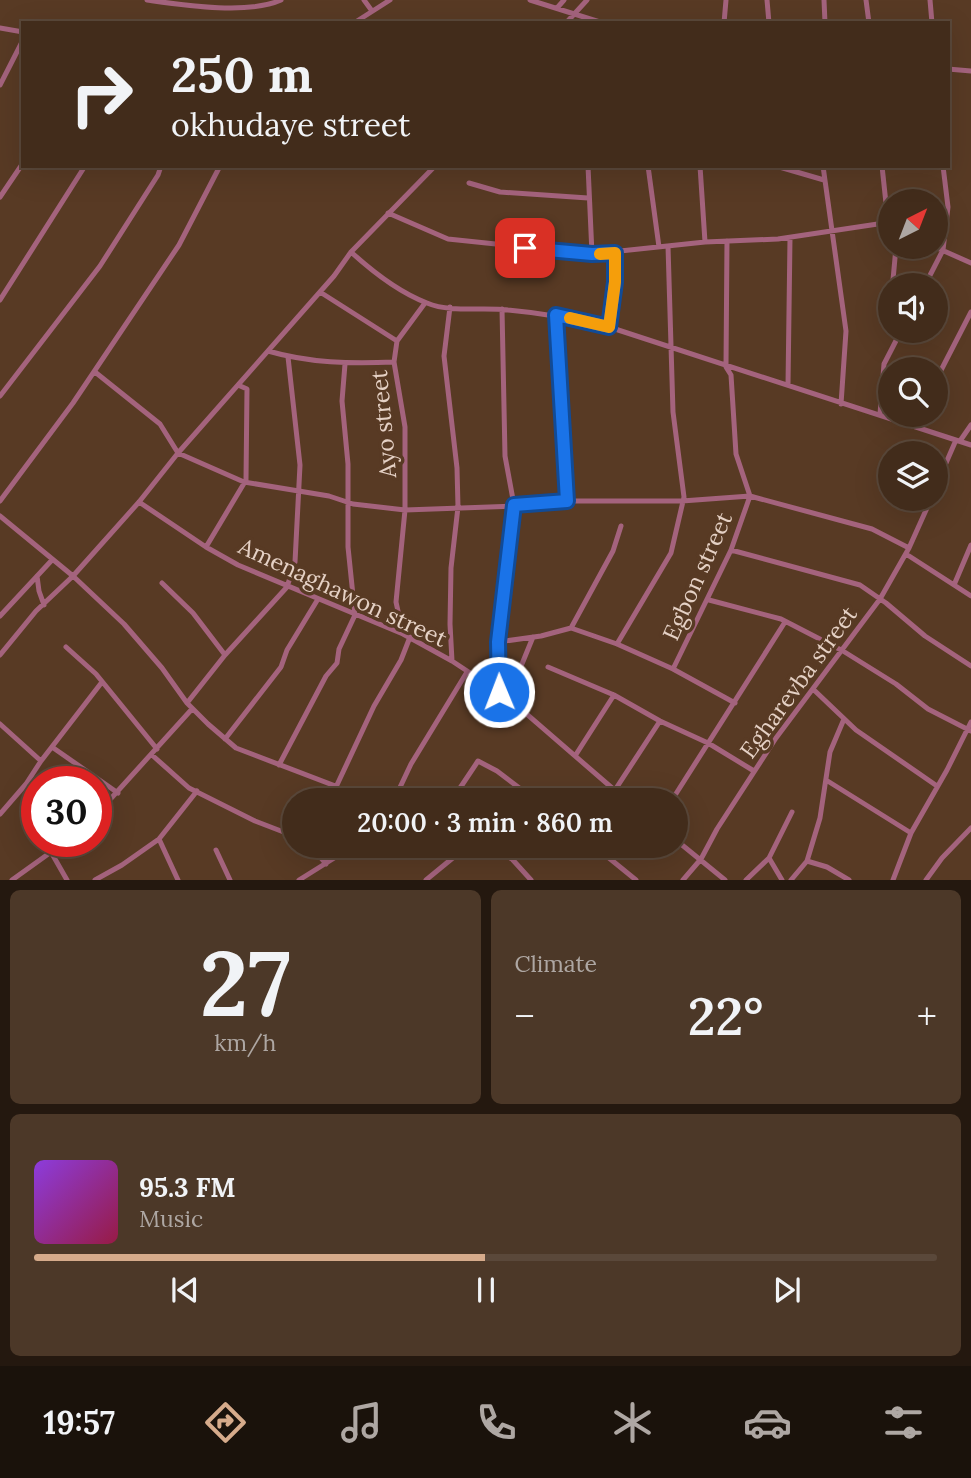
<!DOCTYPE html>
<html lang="en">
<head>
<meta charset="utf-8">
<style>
	body { margin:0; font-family:Lora,serif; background:#4c3828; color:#f1f3f6; height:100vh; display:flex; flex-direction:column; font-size:26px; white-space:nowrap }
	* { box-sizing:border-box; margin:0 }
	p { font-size:23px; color:#aea7a3 }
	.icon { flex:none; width:38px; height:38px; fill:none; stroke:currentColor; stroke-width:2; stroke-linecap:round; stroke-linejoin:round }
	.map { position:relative; height:880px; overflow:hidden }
	.side { display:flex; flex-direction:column; gap:10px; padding:10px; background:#24180f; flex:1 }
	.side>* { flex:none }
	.banner { position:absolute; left:21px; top:21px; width:929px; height:147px; border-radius:0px; box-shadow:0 7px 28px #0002,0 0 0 2px #5a483a; background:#422c1b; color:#f1f3f6; overflow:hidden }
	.needle { width:46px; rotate:42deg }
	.fabs { position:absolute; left:878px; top:189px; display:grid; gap:14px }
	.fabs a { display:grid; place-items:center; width:70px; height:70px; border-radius:50%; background:#422c1b; box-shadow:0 7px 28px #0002,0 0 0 2px #5a483a; font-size:35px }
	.speed { position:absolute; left:21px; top:766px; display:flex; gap:14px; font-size:35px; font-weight:700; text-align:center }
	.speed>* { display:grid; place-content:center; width:91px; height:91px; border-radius:50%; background:#422c1b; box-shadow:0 7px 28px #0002,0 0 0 2px #5a483a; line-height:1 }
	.speed .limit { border:10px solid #d22; background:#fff; color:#111 }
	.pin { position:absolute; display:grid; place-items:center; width:60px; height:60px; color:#fff; margin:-30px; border-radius:14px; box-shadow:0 4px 10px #0006 }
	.me { position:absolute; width:77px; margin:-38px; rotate:359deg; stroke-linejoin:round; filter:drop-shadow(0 0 5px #0008) }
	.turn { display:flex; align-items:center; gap:24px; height:147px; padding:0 35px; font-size:32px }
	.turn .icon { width:91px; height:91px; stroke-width:2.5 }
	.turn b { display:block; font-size:49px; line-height:60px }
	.big { font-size:52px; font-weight:600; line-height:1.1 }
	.side .widget { flex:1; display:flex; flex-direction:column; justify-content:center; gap:10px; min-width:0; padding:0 24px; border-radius:10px; background:#4c3828 }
	.side .dial { align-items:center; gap:0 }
	.dial b { font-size:91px; line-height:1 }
	.song { display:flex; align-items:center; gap:21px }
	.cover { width:84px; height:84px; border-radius:10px; background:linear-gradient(135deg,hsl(270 70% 55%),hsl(340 70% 35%)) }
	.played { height:7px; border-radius:4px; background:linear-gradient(90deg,#d6ab8b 50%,#5a483a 50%) }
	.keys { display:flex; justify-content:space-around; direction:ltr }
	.heat { display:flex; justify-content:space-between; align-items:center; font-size:38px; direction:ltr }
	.side .tiles { flex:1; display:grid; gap:10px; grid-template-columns:1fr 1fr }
	.widget:last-child { grid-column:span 2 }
	.trip { position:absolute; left:282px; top:788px; width:406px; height:70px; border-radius:35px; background:#422c1b; box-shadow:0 7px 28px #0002,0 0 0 2px #5a483a; font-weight:600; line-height:70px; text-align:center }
	.tabs { display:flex; height:112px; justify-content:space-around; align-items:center; background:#1a120b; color:#aea7a3 }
	.tabs .icon { width:49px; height:49px }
	.tabs .on { color:#d6ab8b }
	.tabs b { font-size:32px; color:#f1f3f6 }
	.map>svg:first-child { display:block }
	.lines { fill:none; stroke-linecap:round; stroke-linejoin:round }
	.minor { stroke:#a4637d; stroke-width:5 }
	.route-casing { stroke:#114b97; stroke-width:18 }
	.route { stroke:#1a73e8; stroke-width:12 }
	.slow { stroke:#f59e0b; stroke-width:12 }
	.labels { text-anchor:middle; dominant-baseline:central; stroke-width:7; stroke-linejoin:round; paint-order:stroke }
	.street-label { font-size:23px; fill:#e5d1c5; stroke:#583a24 }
</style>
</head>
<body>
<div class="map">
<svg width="971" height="880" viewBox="0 0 971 880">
	<rect width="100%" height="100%" fill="#583a24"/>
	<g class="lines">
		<path class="minor" d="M147,0C183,5 248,15 281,0
			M364,0L372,11
			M530,0L603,23
			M767,0L769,23
			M824,0L825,23
			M866,0L869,23
			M930,0L932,23
			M557,8L564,0
			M354,23L390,0
			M566,23L587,0
			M724,23L726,0
			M0,28L23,32
			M948,69L971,71
			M0,85L23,40
			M588,166L592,254
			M648,166L659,247
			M700,166L705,242
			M776,166L824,180
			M823,166L846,331L841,404
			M882,166L888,222
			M469,183L500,192L588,198
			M0,197L23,163
			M388,213L448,239L592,254L705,242L778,239L891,222
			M935,247L971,263
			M351,252C373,272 398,292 427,303C451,313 482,307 508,310C542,313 575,319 609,327L971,445
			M895,285L893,280L896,247
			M925,285L943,250L948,207L943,166
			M320,292L397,341
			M0,300L85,166
			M450,307L444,356L457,468L458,507L451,568L450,624L452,661
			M556,315L567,501
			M609,327L616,282L615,253
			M268,351C309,363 351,364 394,362
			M95,372L160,424L178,453L244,482L329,496L353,504L405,510L541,505L567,501H682L750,496L872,529L909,548
			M936,380L971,312
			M788,385L790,238
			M0,396L100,266L158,175L161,166
			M880,414L884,364L901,331
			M913,425L918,415
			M960,441L971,425
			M936,486L956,440
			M0,501L73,403L179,245L220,166
			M139,502L206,547L238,565L403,634L452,661L508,698L626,800
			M0,516L73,576L124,624L162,668L187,703L208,724L236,748L372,800
			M206,547L246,480L247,389L238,385
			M731,550L860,585L886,603L925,636L971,666
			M906,554L971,596
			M37,576L39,591L44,605
			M162,583L193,613L225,655
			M954,585L971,545
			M287,587L295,562L300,465L288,357
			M709,600L781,619L843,651L896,684L928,709L971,731
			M0,616L52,560
			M571,628L613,551L621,526
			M403,634L396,602L405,510V427L394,362L397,341L425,303
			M498,642L541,636L571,628L617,644L673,669L735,703
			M617,644L671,553L684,497L673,412L668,246
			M66,647L96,674L157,749
			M0,655L36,611L73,576L139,502L178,453L334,276L351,252L435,166
			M548,667L614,695L660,721L708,743L754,771
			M673,669L731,550L750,496L736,454L731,375L726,367L727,241
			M814,690L856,730L937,786
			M499,692L498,642L514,505L505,456L502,309
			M508,698L533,637
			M187,703L225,655L287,587
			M844,719L830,752L820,818L807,861L827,867L849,880
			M0,724L41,761L26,784L0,814
			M225,739L281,667L287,650L318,599
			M52,747L118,793
			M152,755L189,788L255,821L294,836
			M575,756L614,695
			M41,761L102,682
			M279,765L326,676L337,663L339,649L355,615L348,547V464L342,401L345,364
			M826,780L911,833
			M26,784L37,791
			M336,787L374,706L401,660L410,637
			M615,790L660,721
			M394,800L411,764L467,672
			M452,800L478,761L497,771L535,800
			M672,800L785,622
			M96,815L192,709
			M159,839L178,880
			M676,840L725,880
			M310,845L326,864
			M486,845L512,859L531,880
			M593,845L636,880
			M216,850L230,880
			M51,852L67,880
			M769,858L782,880
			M12,880L65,842
			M95,880L122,865L159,839L197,791
			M299,880L355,845
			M426,880L454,857L462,845
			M683,880L701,859L717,829L776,738L880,599L909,548L931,499
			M746,880L769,858L792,812
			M791,880L807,861
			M893,880L911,833L947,770L971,722
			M926,880L942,858L971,828"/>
	</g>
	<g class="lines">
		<g class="route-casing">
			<path id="route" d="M499,692L498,642L514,505L567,501L556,315L609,327L615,282V253L592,254L525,248"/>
		</g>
		<use href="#route" class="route"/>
		<path class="slow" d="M570,318L609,327L615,282V253L600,254"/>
	</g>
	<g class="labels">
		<g class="street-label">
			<text transform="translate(383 424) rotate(-95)">Ayo street</text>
			<text transform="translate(697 576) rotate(-66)">Egbon street</text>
			<text transform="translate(343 592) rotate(25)">Amenaghawon street</text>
			<text transform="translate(798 682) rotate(-54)">Egharevba street</text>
		</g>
	</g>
</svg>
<div class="fabs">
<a><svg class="needle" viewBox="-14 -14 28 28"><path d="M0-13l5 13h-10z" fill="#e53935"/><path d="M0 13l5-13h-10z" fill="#aea7a3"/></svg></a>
<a><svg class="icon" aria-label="sound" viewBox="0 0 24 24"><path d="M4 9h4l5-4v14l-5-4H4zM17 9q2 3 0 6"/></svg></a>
<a><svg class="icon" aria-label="search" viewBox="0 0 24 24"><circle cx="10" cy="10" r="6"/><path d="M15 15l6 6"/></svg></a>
<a><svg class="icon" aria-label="layers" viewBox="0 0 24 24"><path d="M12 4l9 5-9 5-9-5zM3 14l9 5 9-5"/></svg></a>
</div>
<div class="speed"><div class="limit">30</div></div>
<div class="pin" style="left:525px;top:248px;background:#d93025"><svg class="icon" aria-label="arrive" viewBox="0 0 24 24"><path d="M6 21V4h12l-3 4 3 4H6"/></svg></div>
<svg class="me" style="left:499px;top:692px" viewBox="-20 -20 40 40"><circle r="17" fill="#1a73e8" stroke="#fff" stroke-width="3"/><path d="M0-11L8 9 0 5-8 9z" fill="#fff"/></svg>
<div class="trip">20:00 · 3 min · 860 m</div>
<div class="banner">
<div class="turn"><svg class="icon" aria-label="right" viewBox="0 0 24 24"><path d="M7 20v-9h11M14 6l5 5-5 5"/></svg><div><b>250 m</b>okhudaye street</div></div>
</div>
</div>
<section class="side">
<div class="tiles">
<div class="widget dial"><b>27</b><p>km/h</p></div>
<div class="widget"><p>Climate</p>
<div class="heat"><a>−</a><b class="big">22°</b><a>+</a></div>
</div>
<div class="widget">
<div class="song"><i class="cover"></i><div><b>95.3 FM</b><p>Music</p></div></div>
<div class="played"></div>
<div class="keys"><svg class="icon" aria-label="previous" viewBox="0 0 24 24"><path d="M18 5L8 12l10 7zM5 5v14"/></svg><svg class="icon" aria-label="pause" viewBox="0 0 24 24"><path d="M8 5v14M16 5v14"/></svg><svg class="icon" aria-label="next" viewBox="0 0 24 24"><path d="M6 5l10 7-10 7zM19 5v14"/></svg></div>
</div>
</div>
</section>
<nav class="tabs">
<b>19:57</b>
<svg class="icon on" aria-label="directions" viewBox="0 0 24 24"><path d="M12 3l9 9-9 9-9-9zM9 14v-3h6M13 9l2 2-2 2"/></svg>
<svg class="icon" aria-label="music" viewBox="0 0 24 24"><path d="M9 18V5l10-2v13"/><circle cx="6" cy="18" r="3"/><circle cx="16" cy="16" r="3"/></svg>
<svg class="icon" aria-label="phone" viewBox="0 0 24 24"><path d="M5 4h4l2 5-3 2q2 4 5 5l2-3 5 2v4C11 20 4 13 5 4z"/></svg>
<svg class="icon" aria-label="climate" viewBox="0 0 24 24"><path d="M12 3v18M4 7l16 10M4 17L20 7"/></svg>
<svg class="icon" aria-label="car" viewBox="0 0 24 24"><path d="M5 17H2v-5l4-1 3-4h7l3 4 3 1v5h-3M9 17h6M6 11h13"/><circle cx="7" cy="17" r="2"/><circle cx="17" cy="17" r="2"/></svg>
<svg class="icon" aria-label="filters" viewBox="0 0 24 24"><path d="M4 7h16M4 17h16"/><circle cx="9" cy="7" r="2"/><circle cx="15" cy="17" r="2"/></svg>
</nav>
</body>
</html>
